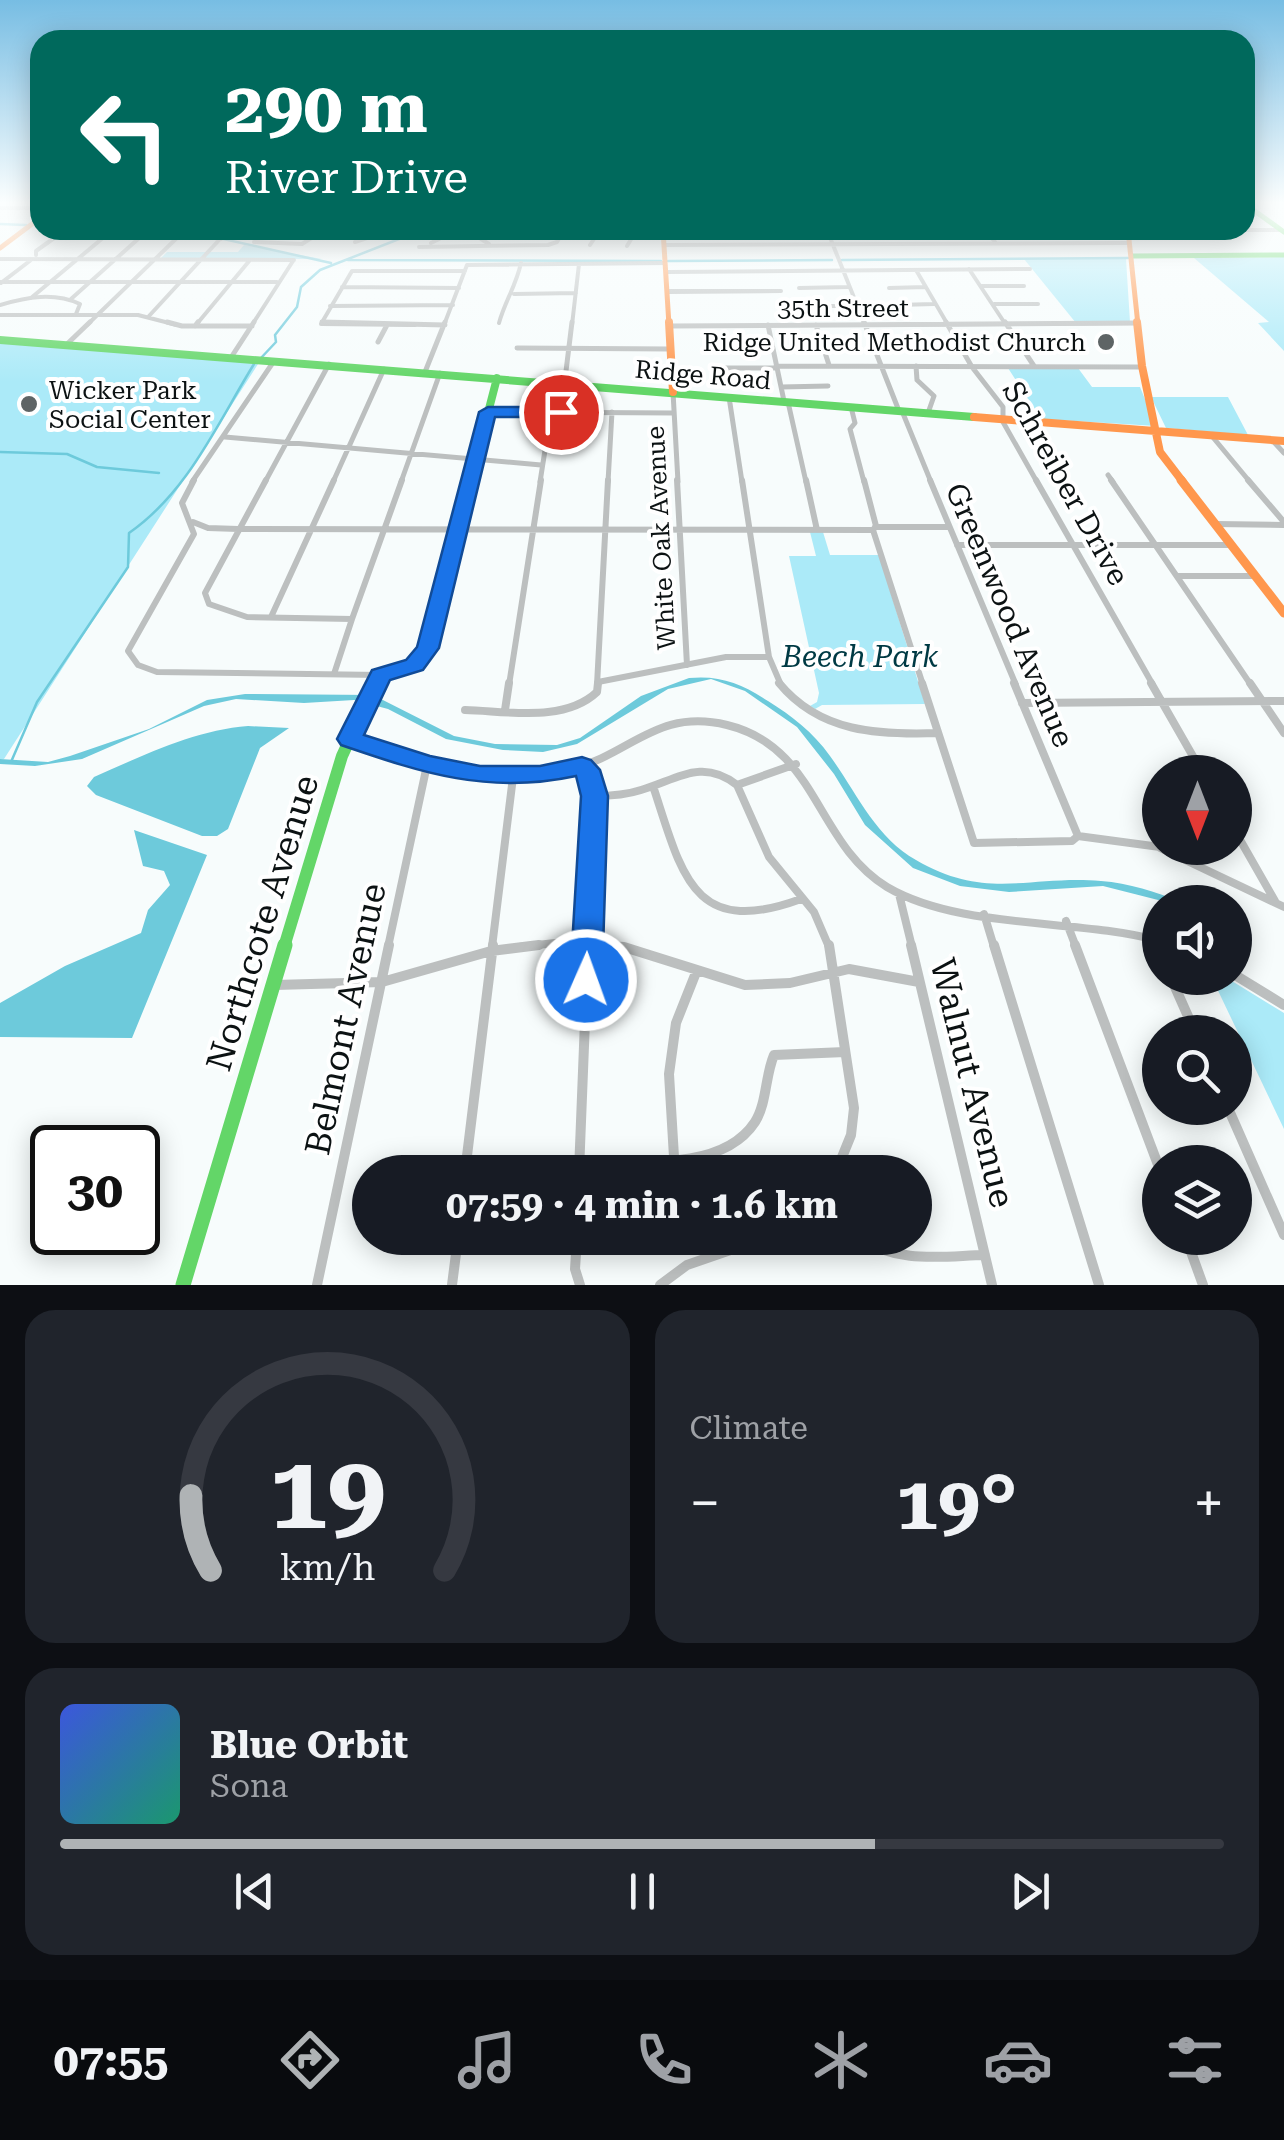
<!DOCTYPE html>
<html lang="en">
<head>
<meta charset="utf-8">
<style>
	body { margin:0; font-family:"Roboto Serif",serif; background:#20242c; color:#f1f3f6; height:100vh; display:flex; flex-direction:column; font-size:38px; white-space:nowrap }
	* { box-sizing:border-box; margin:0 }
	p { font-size:32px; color:#9ea1a6 }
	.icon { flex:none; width:55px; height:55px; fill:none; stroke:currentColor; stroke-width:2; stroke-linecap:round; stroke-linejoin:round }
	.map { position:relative; height:1285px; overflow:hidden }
	.side { display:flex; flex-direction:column; gap:25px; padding:25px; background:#0d0f14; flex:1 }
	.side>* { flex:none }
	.guide { position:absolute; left:30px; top:30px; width:1225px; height:210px; border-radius:30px; box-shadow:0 5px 25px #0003; background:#00695c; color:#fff; overflow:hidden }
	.needle { width:65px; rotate:180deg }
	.controls { position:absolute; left:1142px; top:755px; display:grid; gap:20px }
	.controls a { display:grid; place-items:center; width:110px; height:110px; border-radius:50%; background:#171b24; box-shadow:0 5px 25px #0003; font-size:50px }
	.speed { position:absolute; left:30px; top:1125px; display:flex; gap:20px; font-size:50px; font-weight:700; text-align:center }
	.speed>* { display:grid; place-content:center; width:130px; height:130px; border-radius:50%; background:#171b24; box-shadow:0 5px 25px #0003; line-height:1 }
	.speed .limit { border:5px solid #111; border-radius:15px; background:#fff; color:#111 }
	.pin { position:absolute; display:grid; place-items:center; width:85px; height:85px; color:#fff; margin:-42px; border:5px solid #fff; border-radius:50%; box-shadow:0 2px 10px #0007 }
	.me { position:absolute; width:110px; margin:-55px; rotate:2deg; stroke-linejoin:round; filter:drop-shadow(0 0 8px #0008) }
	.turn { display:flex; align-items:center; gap:35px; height:210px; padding:0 30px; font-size:45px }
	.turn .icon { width:130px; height:130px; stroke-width:2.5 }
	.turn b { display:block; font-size:70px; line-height:85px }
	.big { font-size:75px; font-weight:700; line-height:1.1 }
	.side .card { flex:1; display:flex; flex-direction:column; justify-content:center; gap:15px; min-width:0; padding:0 35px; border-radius:30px; background:#20242c }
	.side .dial { align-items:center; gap:0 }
	.dial svg { height:260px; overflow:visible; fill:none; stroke:#363941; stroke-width:7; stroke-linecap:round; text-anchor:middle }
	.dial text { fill:#f1f3f6; stroke:none }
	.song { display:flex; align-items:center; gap:30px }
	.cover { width:120px; height:120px; border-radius:15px; background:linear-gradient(135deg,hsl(230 70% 55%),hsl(160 70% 35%)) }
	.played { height:10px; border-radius:5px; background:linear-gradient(90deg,#afb3b5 70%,#363941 70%) }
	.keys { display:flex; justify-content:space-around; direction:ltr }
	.heat { display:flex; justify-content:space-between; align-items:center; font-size:55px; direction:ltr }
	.side .tiles { flex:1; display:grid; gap:25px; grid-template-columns:1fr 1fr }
	.card:last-child { grid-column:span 2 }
	.trip { position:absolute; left:352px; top:1155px; width:580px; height:100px; border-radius:50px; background:#171b24; box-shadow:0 5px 25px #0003; font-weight:700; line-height:100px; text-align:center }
	.tab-bar { display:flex; height:160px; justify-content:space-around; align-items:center; background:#090b0e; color:#9ea1a6 }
	.tab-bar .icon { width:70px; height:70px }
	.tab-bar .selected { color:#afb3b5 }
	.tab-bar b { font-size:45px; color:#f1f3f6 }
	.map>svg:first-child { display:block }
	.green { fill:#abeaf8 }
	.water { fill:#6dcadb }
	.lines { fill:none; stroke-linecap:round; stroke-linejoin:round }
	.stream { stroke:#6dcadb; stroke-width:2.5 }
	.street-far4 { stroke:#bcbfbf; stroke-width:4 }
	.street-far3 { stroke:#bcbfbf; stroke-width:5 }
	.street-far2 { stroke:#bcbfbf; stroke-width:6 }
	.street-far1 { stroke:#bcbfbf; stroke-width:8 }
	.street { stroke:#bcbfbf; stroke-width:10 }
	.fast-far4 { stroke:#63d668; stroke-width:5 }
	.fast-far3 { stroke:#63d668; stroke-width:8 }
	.fast-far2 { stroke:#63d668; stroke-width:9 }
	.fast-far1 { stroke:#63d668; stroke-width:12 }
	.fast { stroke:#63d668; stroke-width:15 }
	.slow-far2 { stroke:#ff974d; stroke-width:5 }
	.slow-far1 { stroke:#ff974d; stroke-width:8 }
	.slow { stroke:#ff974d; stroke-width:9 }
	.route { fill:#1a73e8; stroke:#114b97; stroke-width:2.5 }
	.poi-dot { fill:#5e6465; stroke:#fff; stroke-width:4 }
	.labels { text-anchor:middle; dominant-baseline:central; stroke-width:8; stroke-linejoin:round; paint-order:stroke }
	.far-street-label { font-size:25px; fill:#0c1213; stroke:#fff }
	.far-poi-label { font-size:25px; fill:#0c1213; stroke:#fff; text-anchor:end }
	.street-label { font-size:30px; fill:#0c1213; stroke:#fff }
	.park-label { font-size:30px; font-style:italic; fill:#003a44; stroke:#fff }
	.near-street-label { font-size:35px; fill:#0c1213; stroke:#fff }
</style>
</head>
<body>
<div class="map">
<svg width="1284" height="1285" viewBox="0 0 1284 1285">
	<rect width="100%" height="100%" fill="#f7fcfc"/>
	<path class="green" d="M244,245L322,259H160L167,252H238Z
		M1284,257V351L1258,323L1269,322L1194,258Z
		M1024,259H1126L1130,322L1076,323Z
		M0,342L260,361L4,759H0Z
		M1008,368H1078L1092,387H1140L1156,426L1041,419Z
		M1151,397H1228L1248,435L1166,428Z
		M810,532H823L830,555H879L925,704L822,705L815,709L810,706L817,702L819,693L789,556H816Z
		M1212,978H1227L1284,1013V1129Z"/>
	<path class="water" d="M689,678C721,675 742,684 768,701C792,716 813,732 830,756C857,793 875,837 916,860C986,901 1029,875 1101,881C1129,883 1156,892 1181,902H1166L1103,886L1009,892L960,886L913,868L865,825L834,774L797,727L745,691L711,679L668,689L577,744L543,752L503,750L446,739L388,709L354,700L304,703L236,699L204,706L82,759L35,766L0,764V759L48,762L70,756L149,729L207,700L245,694L373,695L454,736L495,744L557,745L580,738L641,696Z
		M248,726L289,728L260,748L228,829L217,836H202L96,795L87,786L94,777C142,756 195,730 248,726Z
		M134,830L207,855L132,1038L0,1037V1003L65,966L141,933L148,910L170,885L164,871L143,866Z"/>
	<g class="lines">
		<path class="stream" d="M0,224L26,225
			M36,225L40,226
			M183,230L331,263
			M348,260L661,261
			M842,260L1128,258
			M668,261L832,260
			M260,359L276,342L275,335L297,307L301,287L320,270L422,230
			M0,452L67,454L97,467L159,473
			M11,762L37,702L128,567L129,533C188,492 217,424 254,364"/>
		<path class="street-far4" d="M0,208H40
			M600,230L633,232
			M827,230L865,325
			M985,230L995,242
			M1245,230H1281
			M263,231H322
			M639,231L700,230
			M525,234L528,230
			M254,242L302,244L324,230
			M355,242L391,230
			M431,243L457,230
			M489,244L481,239L493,230
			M590,245L600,230
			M665,245L1129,243
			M627,246L636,231
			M419,247L548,245L557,242L564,230
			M36,255V251L64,231H172L221,239
			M0,259L294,260
			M969,269L1006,325
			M916,270L948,325
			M666,272L1030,269
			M0,282H277
			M1,283L31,260
			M981,286H1024
			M342,287L459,288
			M799,288L848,287
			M889,288L925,287
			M667,291H781L667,292
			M514,294L576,293
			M31,298L110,232
			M71,299L147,231
			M994,304H1038
			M0,305C27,297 54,292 80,304L76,314
			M897,305L934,304
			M330,306L453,305
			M805,306H856
			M0,315H138L177,325
			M149,316L220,239
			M499,323C505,301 516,286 521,263
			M87,325L182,233
			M196,325L250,260
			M252,325L293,261
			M415,325L321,324L352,271H465
			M444,325L467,265L665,263
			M572,325L579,264
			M864,325L1138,323"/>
		<path class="street-far3" d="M167,322L182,326H252
			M322,322L445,325
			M864,322L899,411
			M946,322L972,367L1003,407V422L1037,482
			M1005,322L1034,366
			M768,325L784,401
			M816,325L829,365
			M195,326L198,322
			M669,326L1138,323
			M378,342L387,325
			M66,345L90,322
			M1020,345H1067
			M721,347L772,346
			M517,348L670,349
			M232,356L254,322
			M776,366L1142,367
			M916,366L917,380L934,396L928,413
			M725,368H777
			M425,372L445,322
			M781,387L828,386
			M673,392L678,482
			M729,397L742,482
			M788,402L806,482
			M851,407L855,423L850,429L864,482
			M902,411L931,482
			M488,412L674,413
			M561,412L572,322
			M1211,435L1250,482
			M225,437L541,465
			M1272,440L1284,453
			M1108,475L1113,482
			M192,482L274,361
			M265,482L329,364
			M333,482L384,369
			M401,482L440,373
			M540,482L551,412
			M608,482L612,412"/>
		<path class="street-far2" d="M194,480L182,503L194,534L128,651L138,665L157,672L380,675
			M266,480L205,593L209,604L247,617L352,619L334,674
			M677,480L687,665
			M742,480L769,657
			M806,480L817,530
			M864,480L876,526L873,530L923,685
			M930,480L1016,685
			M1036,480L1153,685
			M1111,480L1251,685
			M1248,480L1284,522
			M193,522L208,528L238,529L873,530
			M1216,524L1284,525
			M875,527H949
			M957,545H1231
			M1178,576H1255
			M271,617L334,480
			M352,619L402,480
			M598,682L726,657H769L781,685
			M509,685L541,480
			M597,685L608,480"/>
		<path class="street-far1" d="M779,683C820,733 879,735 938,733
			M922,683L974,843L1072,841L1078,836L1160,847
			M1014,683L1078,836
			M1151,683L1202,772
			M1250,683L1284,733
			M1022,703L1284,701
			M465,710C507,711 564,723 597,692L598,683
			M505,710L509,683
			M350,739C421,763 496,788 572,769C631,754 657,708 727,725C818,747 815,843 887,887C960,930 1076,918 1160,941
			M582,766L590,776L594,796L588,947
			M737,785L769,857L814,912L829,947
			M653,786C682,874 692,939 801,899
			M594,796C610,796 626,795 641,790C678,779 702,758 737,785L796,764
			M1235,831L1275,901
			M1160,848L1284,907
			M899,894L912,947
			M984,914L994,947
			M1066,921L1076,947
			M388,947L427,765
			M492,947L513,777
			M519,947L555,943L625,947"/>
		<path class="street" d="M589,945L624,947L745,985L790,983L849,969L919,982
			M829,945L854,1108L851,1135L836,1172
			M911,945L992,1285
			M994,945L1099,1285
			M1075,945L1160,1170
			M1235,975L1284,1005
			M1171,978L1195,1032
			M275,985L382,982L491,951L539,945
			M1228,1108L1284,1235
			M674,1157L669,1074L676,1023L697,970
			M579,1160C632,1160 721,1174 755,1122C767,1103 765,1076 774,1055L845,1052
			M465,1172L493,945
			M579,1172L588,945
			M577,1238L575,1269L580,1285
			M860,1238C898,1264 942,1256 985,1255
			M1186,1238L1203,1285
			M317,1285L389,945
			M452,1285L458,1238
			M660,1285L687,1265L765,1238"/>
		<path class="fast-far4" d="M1245,204L1284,232
			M1132,256L1284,255"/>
		<path class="fast-far3" d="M0,340L974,417
			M470,482L497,378"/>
		<path class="fast-far2" d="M375,685L380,675L414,665L428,648L471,480"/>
		<path class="fast-far1" d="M284,947L342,756L376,683"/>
		<path class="fast" d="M183,1285L285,945"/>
		<path class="slow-far2" d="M663,230L669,325
			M1128,230L1138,325
			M0,248L40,218"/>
		<path class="slow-far1" d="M669,322L673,392
			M1137,322L1142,366L1160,452L1183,482
			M974,417L1284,441"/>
		<path class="slow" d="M1181,480L1284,613"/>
	</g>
	<linearGradient id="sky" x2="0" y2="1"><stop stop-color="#77bde3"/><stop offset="0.53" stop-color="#fbfefe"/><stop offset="1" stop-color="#fbfefe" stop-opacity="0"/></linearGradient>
	<rect width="1284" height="382" fill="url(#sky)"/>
	<path class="route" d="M488,407H561L569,412L561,417H495L439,648L423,670L390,680L364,735L430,756L480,766H540L582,757L591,760L600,770L608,796L602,980L597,989L586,993L575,989L570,980L581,796L576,776C488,795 423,773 341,745L337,739L372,670L406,660L417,647L479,412Z"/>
	<g class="poi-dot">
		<circle cx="1106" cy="342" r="10"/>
		<circle cx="29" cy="404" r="10"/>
	</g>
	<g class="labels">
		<g class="far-street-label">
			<text x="843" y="308">35th Street</text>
			<text transform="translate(703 375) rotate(5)">Ridge Road</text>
			<text transform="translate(661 538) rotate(-93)">White Oak Avenue</text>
		</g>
		<g class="far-poi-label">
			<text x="1086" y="342">Ridge United Methodist Church</text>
			<text x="49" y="390" text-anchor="start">Wicker Park<tspan x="49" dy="29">Social Center</tspan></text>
		</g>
		<g class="street-label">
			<text transform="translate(1066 483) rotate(61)">Schreiber Drive</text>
			<text transform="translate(1010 615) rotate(67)">Greenwood Avenue</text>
		</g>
		<g class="park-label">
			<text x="860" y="656">Beech Park</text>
		</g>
		<g class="near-street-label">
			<text transform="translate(263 923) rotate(-73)">Northcote Avenue</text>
			<text transform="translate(346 1019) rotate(-78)">Belmont Avenue</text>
			<text transform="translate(972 1083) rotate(76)">Walnut Avenue</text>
		</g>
	</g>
</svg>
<div class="controls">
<a><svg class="needle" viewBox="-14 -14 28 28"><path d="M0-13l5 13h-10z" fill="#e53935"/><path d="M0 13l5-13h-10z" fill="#9ea1a6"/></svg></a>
<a><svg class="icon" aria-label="sound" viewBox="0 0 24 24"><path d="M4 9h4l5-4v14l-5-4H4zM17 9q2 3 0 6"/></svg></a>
<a><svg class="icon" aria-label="search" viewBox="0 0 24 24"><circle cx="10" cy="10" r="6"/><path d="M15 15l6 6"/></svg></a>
<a><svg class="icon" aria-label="layers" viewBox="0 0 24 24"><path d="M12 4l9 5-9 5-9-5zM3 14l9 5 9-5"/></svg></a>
</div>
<div class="speed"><div class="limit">30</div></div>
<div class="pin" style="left:561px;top:412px;background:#d93025"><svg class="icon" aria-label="arrive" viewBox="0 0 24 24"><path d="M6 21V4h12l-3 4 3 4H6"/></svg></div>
<svg class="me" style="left:586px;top:980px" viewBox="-20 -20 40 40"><circle r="17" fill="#1a73e8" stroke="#fff" stroke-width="3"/><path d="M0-11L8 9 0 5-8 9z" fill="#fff"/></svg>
<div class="trip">07:59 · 4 min · 1.6 km</div>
<div class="guide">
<div class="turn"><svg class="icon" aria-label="left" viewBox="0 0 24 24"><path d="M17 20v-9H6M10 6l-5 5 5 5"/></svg><div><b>290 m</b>River Drive</div></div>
</div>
</div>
<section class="side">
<div class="tiles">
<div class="card dial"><svg viewBox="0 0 100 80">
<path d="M14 69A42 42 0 1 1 86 69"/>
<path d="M14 69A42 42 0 0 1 8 46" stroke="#afb3b5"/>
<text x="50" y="56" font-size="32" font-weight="700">19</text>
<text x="50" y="72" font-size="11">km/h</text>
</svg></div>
<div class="card"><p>Climate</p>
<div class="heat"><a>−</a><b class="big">19°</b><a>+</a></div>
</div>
<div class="card">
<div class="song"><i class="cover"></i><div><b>Blue Orbit</b><p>Sona</p></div></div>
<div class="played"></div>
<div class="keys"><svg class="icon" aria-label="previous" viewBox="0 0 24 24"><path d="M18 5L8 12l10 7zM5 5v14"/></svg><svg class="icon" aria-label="pause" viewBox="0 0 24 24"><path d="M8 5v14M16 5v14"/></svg><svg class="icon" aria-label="next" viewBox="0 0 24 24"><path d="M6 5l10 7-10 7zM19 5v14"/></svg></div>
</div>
</div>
</section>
<nav class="tab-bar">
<b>07:55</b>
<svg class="icon selected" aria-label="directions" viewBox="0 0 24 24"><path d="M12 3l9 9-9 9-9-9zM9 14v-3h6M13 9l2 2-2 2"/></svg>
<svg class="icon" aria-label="music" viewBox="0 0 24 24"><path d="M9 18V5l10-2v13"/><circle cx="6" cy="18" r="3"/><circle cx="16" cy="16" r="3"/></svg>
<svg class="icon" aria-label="phone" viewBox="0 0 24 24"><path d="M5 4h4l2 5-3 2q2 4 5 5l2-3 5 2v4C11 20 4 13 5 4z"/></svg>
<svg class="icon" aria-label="climate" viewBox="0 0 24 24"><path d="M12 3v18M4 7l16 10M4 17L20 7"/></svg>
<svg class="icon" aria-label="car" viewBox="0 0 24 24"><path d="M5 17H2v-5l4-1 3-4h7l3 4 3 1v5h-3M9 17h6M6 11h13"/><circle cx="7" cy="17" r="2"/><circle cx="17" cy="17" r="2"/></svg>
<svg class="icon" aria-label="filters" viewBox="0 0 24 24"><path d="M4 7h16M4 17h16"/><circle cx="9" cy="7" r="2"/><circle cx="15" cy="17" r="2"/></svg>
</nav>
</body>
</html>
